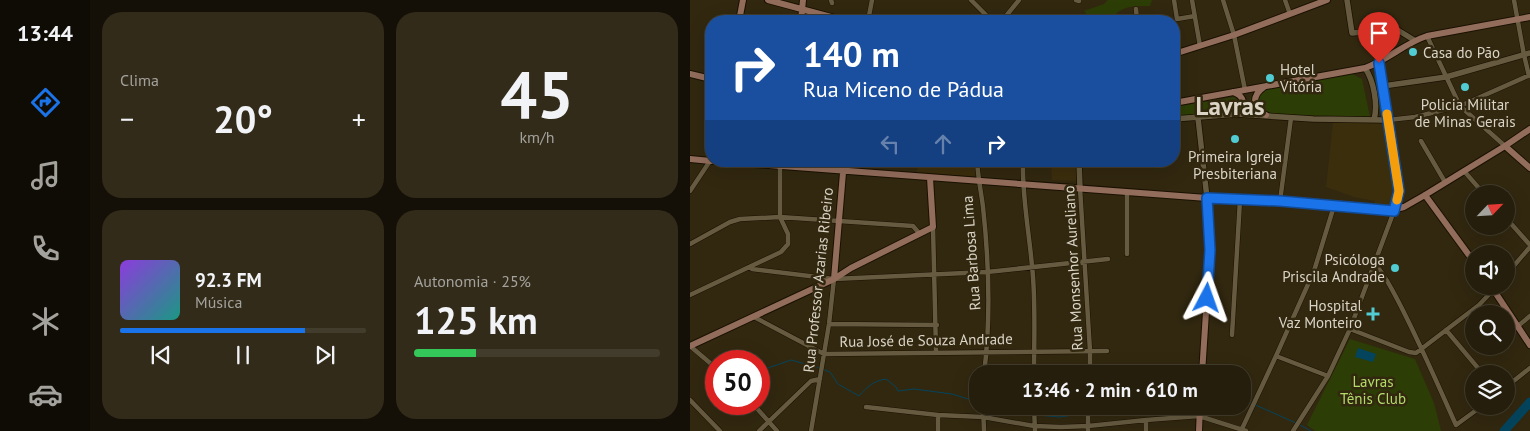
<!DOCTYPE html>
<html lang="pt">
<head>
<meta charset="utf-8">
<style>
	body { margin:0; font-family:"PT Sans",sans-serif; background:#322b1a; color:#f1f3f6; height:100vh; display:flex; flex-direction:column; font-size:19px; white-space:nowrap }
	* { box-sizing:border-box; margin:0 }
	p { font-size:16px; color:#a4a29d }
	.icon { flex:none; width:28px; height:28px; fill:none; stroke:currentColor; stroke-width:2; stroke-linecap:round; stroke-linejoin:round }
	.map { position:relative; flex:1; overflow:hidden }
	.sheet { display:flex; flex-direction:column; gap:12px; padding:12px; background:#151007; width:600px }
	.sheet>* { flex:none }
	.guide { position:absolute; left:15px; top:15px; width:475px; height:152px; border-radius:20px; box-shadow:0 5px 20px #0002,0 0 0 1px #423c2d; background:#1a4fa0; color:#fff; overflow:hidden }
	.needle { width:32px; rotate:65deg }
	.buttons { position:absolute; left:775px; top:185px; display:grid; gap:10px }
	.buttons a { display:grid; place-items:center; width:50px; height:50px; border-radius:50%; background:#261e0c; box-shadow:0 5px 20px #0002,0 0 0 1px #423c2d; font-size:25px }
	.speed { position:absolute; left:15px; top:350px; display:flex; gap:10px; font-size:25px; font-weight:700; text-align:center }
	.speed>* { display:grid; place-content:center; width:65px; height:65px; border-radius:50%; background:#261e0c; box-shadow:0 5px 20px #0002,0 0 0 1px #423c2d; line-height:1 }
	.speed .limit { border:8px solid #d22; background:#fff; color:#111 }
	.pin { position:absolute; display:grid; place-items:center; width:42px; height:42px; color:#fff; margin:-51px -21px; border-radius:50% 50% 50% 0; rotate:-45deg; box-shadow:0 0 5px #0007 }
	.pin .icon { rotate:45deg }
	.me { position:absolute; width:55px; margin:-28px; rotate:4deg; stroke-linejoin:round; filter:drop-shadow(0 0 4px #0008) }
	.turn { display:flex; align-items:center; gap:18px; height:105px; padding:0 15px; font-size:22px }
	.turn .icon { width:65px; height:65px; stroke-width:2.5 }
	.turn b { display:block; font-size:35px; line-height:42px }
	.lanes { display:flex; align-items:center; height:48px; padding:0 15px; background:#0003; justify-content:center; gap:25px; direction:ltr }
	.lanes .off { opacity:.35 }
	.big { font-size:38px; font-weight:700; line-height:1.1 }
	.sheet .card { flex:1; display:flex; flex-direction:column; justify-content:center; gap:8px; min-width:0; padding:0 18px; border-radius:20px; background:#322b1a }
	.sheet .dial { align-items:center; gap:0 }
	.dial b { font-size:65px; line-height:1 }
	.song { display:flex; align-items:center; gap:15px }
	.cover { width:60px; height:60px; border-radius:8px; background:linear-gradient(135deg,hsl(270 70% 55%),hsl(170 70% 35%)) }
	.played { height:5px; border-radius:2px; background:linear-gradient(90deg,#1a73e8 75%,#423c2d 75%) }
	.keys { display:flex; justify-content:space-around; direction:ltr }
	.heat { display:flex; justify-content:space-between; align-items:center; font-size:28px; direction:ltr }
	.charge { height:8px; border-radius:4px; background:linear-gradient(90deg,#34c759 25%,#423c2d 0) }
	.sheet .tiles { flex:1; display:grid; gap:12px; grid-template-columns:repeat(2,1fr) }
	.trip { position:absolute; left:279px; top:365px; width:282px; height:50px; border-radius:20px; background:#261e0c; box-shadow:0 5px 20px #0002,0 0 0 1px #423c2d; font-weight:700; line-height:50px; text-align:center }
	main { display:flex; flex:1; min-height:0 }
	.menu { display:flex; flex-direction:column; width:90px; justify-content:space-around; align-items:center; background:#0f0c05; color:#a4a29d }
	.menu .icon { width:35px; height:35px }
	.menu .active { color:#1a73e8 }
	.menu b { font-size:22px; color:#f1f3f6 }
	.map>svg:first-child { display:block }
	.built { fill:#3b2e0d }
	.green { fill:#2c3d05 }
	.water { fill:#04445c }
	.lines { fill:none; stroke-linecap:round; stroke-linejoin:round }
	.stream { stroke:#04445c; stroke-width:1 }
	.river { stroke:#04445c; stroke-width:9 }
	.minor-casing { stroke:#1a1100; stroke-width:5.5 }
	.tertiary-casing { stroke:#1a1100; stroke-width:7 }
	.secondary-casing { stroke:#1a1100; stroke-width:8 }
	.minor { stroke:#665b41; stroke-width:4.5 }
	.tertiary { stroke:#665b41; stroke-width:5.5 }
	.secondary { stroke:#936d5c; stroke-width:6 }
	.route-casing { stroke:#114b97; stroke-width:12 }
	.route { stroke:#1a73e8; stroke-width:9 }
	.slow { stroke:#f59e0b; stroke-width:9 }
	.poi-dot { fill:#51ccd3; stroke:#322810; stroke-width:2 }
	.labels { text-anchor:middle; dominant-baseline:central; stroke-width:5; stroke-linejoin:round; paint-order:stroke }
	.poi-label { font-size:15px; fill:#dbd4c6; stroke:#322810; text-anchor:start }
	.street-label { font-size:15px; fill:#dbd4c6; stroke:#322810 }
	.park-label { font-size:15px; fill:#b3db6a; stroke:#322810 }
	.town-label { font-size:25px; font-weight:bold; fill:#dbd4c6; stroke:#322810 }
</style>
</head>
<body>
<main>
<nav class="menu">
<b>13:44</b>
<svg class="icon active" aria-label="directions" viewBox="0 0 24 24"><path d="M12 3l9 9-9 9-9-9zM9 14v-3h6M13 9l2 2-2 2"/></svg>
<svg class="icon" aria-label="music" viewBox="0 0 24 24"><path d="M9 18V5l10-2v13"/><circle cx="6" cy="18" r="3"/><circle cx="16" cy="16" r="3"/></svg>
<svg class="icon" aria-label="phone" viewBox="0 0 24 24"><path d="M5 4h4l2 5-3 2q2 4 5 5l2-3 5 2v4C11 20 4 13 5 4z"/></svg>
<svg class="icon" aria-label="climate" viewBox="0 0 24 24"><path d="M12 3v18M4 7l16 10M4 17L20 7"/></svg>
<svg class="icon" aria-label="car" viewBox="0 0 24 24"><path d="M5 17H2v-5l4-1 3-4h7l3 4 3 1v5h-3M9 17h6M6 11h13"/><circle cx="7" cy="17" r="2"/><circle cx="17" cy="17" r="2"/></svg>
</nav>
<section class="sheet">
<div class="tiles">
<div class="card"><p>Clima</p>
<div class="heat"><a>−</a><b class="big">20°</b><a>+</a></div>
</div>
<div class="card dial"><b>45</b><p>km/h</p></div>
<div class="card">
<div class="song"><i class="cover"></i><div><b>92.3 FM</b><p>Música</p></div></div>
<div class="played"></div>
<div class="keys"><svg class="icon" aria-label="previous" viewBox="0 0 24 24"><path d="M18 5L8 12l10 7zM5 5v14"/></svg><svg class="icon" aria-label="pause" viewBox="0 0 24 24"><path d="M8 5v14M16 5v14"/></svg><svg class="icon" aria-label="next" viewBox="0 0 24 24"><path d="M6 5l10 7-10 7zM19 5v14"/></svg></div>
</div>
<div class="card"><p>Autonomia · 25%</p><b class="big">125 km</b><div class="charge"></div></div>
</div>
</section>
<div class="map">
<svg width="840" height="431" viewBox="0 0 840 431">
	<rect width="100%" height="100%" fill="#322810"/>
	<path class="built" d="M694,122L706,189L700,205L684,207L685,201L664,197L636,187L643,123Z
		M228,161H285L286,177L227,172Z
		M361,161H387L388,181L362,180Z"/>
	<path class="green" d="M418,0H462L460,6C447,6 429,5 423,19L396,21L398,16L394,11L414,4Z
		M660,73L672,79L680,117L569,114L562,110L559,101L562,95L570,90Z
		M687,73L694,115L691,116L684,74Z
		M544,97C551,102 551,105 548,112L484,117V107Z
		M660,339L725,359L744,403L751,431H625L617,425Z
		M474,406H496L497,410L475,411Z"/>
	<path class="water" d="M668,348L686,354L683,362L665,357Z"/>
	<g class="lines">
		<path class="stream" d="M75,369L101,360L129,368
			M132,369L140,372L148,384L169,396C177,387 183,381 196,379L206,387L208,391L224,389L262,394L288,402
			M552,399L606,423
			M302,406L327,414H342
			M401,412L424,406
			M346,415L370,417L397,413
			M610,425L621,431"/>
		<path class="river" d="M814,431L840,402"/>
		<g class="minor-casing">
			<path id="minor" d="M141,0L142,3
				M281,0L302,21
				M386,0L389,1
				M484,0L487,19L505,16
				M502,0L510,46
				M533,0L544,35L555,90
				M595,0L600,14
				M824,0L834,55L839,76
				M446,9L447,21
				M178,21L182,0
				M312,21L329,0
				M737,36L770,106L815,146
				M698,120L725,117L770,106L840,75
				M731,141L755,182
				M287,161C288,177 291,192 293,207C299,262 301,319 294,374
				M333,162C332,197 339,231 342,266C346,302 344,338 344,374
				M774,171L794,194
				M390,188L400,351V374
				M0,191L20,161
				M590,201L601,118
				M816,218L840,245
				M243,227L246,351
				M0,244L40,222L50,219L90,217L223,226L229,233
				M437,254V192
				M684,264C699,271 755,401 766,425
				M59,267L62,269L144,279L297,272L418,259
				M816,275L840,247
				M0,295L91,252L98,244V234L90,217V166
				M64,317L134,354L417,351
				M139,324L247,325
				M828,326L840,316
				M660,329L719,352L726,353L789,305L807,286
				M756,330L793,374
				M542,335L550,200
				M0,346L26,368
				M586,356L638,376
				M816,387L840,368
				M0,400L30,431
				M63,404L87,431
				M293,406L294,431
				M344,406L345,431
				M176,407L248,415L293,417L344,426L371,427L398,426L456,420L509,416L556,431
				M248,415V431
				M766,425L792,406
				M69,431L121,381L130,379
				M121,431L139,324L144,279
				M398,431V406
				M456,431V420
				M551,431L586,356L624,271L644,206
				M603,431L638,376L660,329L704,211"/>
		</g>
		<g class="tertiary-casing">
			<path id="tertiary" d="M657,0L662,33L706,29L724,40
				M688,31L689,63L709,191L704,211
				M675,68C684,81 688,105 684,120
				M693,86L756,77L840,53
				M508,118L517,198
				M484,119L547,114L623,119L693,120L699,125
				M389,161L390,188"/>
		</g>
		<g class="secondary-casing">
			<path id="secondary" d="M78,0L156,21
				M49,21L53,0
				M111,21L113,0
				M484,54L544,35L637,0
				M0,74L21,79
				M574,87C562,95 561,110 576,115
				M543,92C555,96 557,107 547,114
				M484,103L675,68C698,60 715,43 737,36L840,17
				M815,146L840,168
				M0,159L21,161
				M25,161L517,198L590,201L698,211L714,207L735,195L815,146L840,129
				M735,195L784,262
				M144,279L154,161
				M801,286L840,345
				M0,346L144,279L161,268L243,227L240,178
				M512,374L520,250L517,198
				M509,431L510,406"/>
		</g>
		<use href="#minor" class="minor"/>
		<use href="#tertiary" class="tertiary"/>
		<use href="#secondary" class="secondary"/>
	</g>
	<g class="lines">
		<g class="route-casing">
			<path id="route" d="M517,298L520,250L517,198L590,201L704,211L709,191L689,63"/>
		</g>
		<use href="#route" class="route"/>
		<path class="slow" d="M697,114L709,191L707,200"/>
	</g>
	<g class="poi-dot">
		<circle cx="723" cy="52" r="5"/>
		<circle cx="580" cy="78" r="5"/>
		<circle cx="775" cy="87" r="5"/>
		<circle cx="545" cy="139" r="5"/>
		<circle cx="705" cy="268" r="5"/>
		<path d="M680.5 306.5h5v5h5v5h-5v5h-5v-5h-5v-5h5z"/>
	</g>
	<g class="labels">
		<g class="poi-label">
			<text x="733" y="52">Casa do Pão</text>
			<text x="590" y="69">Hotel<tspan x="590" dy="17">Vitória</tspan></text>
			<text x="775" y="104" text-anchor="middle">Policia Militar<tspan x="775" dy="17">de Minas Gerais</tspan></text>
			<text x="545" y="156" text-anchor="middle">Primeira Igreja<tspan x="545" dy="17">Presbiteriana</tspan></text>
			<text x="695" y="259" text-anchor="end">Psicóloga<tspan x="695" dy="17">Priscila Andrade</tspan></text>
			<text x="672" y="305" text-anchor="end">Hospital<tspan x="672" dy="17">Vaz Monteiro</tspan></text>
		</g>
		<g class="street-label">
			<text transform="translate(281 253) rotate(-94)">Rua Barbosa Lima</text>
			<text transform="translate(383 268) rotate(-93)">Rua Monsenhor Aureliano</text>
			<text transform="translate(128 280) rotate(-84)">Rua Professor Azarias Ribeiro</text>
			<text transform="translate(236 340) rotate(-1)">Rua José de Souza Andrade</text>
		</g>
		<g class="park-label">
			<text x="683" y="381">Lavras<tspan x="683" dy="17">Tênis Club</tspan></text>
		</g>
		<g class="town-label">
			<text x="540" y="106">Lavras</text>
		</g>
	</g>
</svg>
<div class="buttons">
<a><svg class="needle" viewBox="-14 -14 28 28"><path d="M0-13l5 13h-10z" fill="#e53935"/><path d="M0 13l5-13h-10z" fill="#a4a29d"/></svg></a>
<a><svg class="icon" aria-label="sound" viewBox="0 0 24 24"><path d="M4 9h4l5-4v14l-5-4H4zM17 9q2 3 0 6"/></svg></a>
<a><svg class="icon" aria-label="search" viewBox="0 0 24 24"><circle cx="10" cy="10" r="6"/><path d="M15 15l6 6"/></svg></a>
<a><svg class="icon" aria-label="layers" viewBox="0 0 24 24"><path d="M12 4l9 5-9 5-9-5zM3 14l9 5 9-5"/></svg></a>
</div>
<div class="speed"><div class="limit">50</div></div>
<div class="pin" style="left:689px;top:63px;background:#d93025"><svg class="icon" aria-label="arrive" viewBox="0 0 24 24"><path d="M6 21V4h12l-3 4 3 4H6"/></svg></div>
<svg class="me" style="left:517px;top:298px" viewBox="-20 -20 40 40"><path d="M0-17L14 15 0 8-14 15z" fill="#1a73e8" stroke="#fff" stroke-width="4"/></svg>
<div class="trip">13:46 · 2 min · 610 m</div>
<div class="guide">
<div class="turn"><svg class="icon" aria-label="right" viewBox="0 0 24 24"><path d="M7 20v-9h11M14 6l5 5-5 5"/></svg><div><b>140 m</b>Rua Miceno de Pádua</div></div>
<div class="lanes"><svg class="icon off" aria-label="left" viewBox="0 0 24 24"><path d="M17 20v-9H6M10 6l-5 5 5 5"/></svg><svg class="icon off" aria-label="ahead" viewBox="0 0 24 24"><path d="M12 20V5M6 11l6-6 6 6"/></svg><svg class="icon" aria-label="right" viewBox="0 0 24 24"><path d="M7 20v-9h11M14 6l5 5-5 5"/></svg></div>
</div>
</div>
</main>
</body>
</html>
